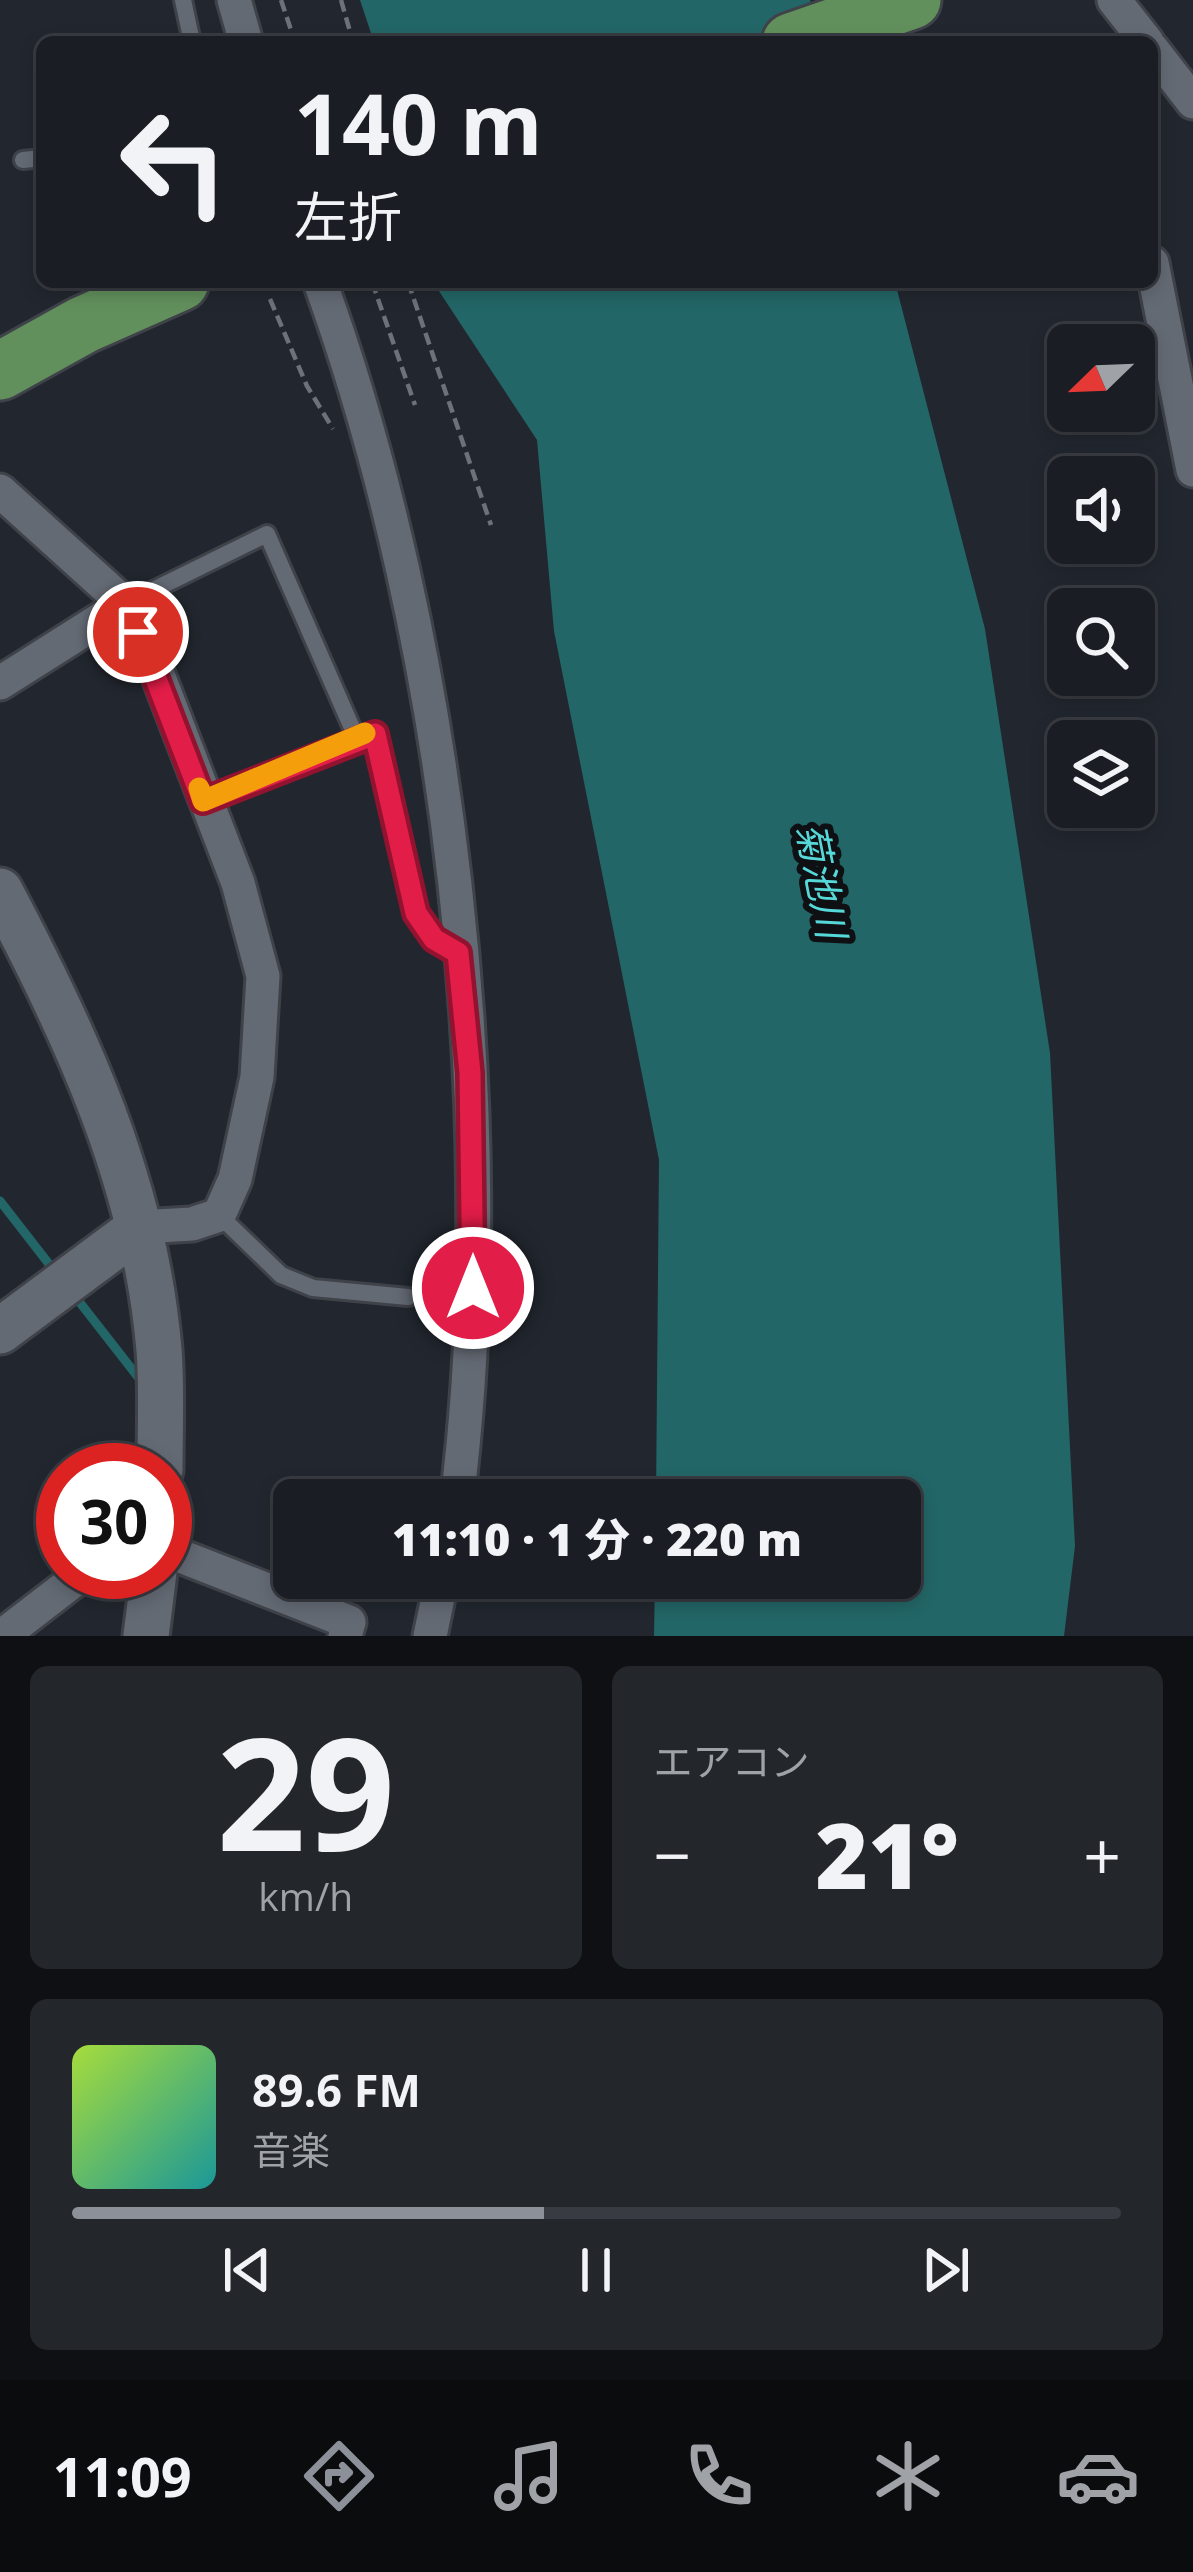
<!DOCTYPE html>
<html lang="ja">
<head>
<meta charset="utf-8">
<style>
	body { margin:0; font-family:"Open Sans","Noto Sans JP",sans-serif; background:#23262b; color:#f1f3f6; height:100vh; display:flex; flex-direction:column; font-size:45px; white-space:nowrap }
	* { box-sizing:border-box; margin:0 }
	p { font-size:39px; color:#9fa2a6 }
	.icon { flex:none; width:66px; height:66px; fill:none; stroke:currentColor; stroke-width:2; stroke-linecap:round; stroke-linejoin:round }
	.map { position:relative; height:1636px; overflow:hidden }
	.panel { display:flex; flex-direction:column; gap:30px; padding:30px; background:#0e1013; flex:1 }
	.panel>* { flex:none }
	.guide { position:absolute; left:36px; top:36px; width:1122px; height:252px; border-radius:18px; box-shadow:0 6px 18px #0003,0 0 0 3px #383b41; background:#1a1d23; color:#f1f3f6; overflow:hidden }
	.needle { width:78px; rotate:247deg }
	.fabs { position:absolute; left:1047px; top:324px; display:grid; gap:24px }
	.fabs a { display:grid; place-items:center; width:108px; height:108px; border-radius:18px; background:#1a1d23; box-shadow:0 6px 18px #0003,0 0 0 3px #383b41; font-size:60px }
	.speed { position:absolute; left:36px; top:1443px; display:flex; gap:24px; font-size:60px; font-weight:700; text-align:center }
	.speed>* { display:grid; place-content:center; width:156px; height:156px; border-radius:50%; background:#1a1d23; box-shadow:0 6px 18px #0003,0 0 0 3px #383b41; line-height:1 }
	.speed .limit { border:18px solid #d22; background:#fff; color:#111 }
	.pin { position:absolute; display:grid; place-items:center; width:102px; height:102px; color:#fff; margin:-51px; border:6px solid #fff; border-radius:50%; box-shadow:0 3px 12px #0007 }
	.me { position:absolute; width:132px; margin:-66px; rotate:0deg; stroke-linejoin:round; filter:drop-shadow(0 0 9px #0008) }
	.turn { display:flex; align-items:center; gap:42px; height:252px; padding:0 60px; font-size:54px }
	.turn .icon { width:156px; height:156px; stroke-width:2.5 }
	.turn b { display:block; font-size:84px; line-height:102px }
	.big { font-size:90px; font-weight:800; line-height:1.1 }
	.panel .tile { flex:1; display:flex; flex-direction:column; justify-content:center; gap:18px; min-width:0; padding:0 42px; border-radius:18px; background:#23262b }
	.panel .dial { align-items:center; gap:0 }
	.dial b { font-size:156px; line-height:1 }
	.song { display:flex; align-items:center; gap:36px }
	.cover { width:144px; height:144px; border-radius:18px; background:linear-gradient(135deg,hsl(80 70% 55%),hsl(180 70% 35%)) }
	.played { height:12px; border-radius:6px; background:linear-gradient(90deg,#8c9099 45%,#383b41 45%) }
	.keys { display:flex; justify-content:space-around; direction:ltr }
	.heat { display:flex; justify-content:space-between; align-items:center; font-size:66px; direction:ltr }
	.panel .tiles { flex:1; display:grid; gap:30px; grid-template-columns:1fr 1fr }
	.tile:last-child { grid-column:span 2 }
	.trip { position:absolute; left:273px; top:1479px; width:648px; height:120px; border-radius:18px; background:#1a1d23; box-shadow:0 6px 18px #0003,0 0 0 3px #383b41; font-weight:800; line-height:120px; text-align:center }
	.menu { display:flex; height:192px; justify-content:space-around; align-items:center; background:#0a0c0e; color:#9fa2a6 }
	.menu .icon { width:84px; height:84px }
	.menu .current { color:#8c9099 }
	.menu b { font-size:54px; color:#f1f3f6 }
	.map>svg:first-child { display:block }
	.water { fill:#236667 }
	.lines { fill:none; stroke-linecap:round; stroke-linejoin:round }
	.stream { stroke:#236667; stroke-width:9 }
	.lane-casing { stroke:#3f4249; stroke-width:22 }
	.street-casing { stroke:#3f4249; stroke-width:39 }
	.secondary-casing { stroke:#3f4249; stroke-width:51 }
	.highway-casing { stroke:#3f4249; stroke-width:63 }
	.path { stroke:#6d7279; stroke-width:4.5; stroke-dasharray:12 6; stroke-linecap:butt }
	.lane { stroke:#646a74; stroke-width:16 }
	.street { stroke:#646a74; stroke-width:33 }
	.secondary { stroke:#646a74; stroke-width:45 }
	.highway { stroke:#62905c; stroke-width:57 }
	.route-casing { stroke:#92132f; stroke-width:30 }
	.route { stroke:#e11d48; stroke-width:21 }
	.slow { stroke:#f59e0b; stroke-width:21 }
	.labels { text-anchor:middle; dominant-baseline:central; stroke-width:12; stroke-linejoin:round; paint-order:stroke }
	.water-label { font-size:39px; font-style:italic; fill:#56d8d9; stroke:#0e1013 }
</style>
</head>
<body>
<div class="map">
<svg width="1193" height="1636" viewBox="0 0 1193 1636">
	<rect width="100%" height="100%" fill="#22272f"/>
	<path class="water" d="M360,0H810L824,42H374Z
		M433,282H895L985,629L1050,1053L1075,1546L1064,1636H654L655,1578H900V1500H656L659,1160L554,631L537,440Z"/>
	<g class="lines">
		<path class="stream" d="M0,1201L56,1273
			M74,1295L138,1377"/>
		<g class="lane-casing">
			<path id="lane" d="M183,0L192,42
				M23,160L42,158
				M125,604L267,534L356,737
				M203,801L375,734L417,913L434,939L458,953
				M219,1215L281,1275L313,1288L408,1297"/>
		</g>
		<g class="street-casing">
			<path id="street" d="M234,0L246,42
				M1114,0L1147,42
				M1152,49L1193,102
				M1152,263L1193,470
				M320,282C450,641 504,1121 457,1500
				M0,491L125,604L152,659L238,883L263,976L257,1077L235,1179L219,1215L192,1224L140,1227
				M0,683L125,604
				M165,1550L349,1622L345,1636
				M2,1636L85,1572
				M430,1636L442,1578"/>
		</g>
		<g class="secondary-casing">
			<path id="secondary" d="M0,891C77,1036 145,1184 159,1350C162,1389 160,1430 160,1470
				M0,1331L140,1227
				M146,1636L154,1572"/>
		</g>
		<g class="highway-casing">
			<path id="highway" d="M791,42L912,0
				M0,371L83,325L180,282"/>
		</g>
		<path class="path" d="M281,0L295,42
			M341,0L353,42
			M372,282L415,405
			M408,282L491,525
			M270,299L307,386L333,429"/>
		<use href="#lane" class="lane"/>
		<use href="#street" class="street"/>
		<use href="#secondary" class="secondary"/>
		<use href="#highway" class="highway"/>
	</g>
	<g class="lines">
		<g class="route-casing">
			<path id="route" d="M138,632L203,801L375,734L416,913L434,939L458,953L470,1073L473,1288"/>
		</g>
		<use href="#route" class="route"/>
		<path class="slow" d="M199,788L203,801L365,733"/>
	</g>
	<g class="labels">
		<g class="water-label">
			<text transform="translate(823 880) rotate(79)">菊池川</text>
		</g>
	</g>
</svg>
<div class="fabs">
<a><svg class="needle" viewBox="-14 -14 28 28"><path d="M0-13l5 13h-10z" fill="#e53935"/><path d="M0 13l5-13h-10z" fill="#9fa2a6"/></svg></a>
<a><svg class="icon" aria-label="sound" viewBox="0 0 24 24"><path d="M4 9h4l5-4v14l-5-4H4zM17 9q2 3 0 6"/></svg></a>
<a><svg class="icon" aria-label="search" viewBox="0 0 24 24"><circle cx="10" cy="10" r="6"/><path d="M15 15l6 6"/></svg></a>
<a><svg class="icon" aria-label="layers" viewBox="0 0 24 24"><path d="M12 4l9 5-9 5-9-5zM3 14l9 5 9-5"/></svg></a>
</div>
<div class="speed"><div class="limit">30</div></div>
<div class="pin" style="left:138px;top:632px;background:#d93025"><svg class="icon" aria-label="arrive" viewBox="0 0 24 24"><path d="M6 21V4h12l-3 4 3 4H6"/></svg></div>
<svg class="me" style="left:473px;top:1288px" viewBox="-20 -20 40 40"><circle r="17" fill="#e11d48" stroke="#fff" stroke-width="3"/><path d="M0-11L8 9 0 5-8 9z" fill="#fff"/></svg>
<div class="trip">11:10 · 1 分 · 220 m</div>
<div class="guide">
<div class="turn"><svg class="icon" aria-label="left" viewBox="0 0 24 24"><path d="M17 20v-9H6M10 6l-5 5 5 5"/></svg><div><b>140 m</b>左折</div></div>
</div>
</div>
<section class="panel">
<div class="tiles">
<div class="tile dial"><b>29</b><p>km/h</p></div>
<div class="tile"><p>エアコン</p>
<div class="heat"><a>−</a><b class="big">21°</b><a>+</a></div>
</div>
<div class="tile">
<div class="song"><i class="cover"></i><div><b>89.6 FM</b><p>音楽</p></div></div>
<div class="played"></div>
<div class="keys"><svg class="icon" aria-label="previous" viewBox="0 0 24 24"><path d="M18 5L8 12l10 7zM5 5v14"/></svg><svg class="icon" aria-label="pause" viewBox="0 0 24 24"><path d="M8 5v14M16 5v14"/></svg><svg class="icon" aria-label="next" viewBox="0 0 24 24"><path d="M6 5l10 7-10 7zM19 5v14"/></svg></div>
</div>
</div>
</section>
<nav class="menu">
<b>11:09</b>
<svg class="icon current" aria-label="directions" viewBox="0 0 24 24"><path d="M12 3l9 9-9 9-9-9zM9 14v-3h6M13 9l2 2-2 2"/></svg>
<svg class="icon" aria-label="music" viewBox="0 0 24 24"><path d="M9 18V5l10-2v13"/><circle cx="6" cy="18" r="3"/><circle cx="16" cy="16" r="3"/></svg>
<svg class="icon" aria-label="phone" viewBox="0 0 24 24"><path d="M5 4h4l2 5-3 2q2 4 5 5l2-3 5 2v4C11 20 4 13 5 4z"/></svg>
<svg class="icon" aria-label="climate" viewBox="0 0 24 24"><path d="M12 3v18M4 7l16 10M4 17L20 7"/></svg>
<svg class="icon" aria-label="car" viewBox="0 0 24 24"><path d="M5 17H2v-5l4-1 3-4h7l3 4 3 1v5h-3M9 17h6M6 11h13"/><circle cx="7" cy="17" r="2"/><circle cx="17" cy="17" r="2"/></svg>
</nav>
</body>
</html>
